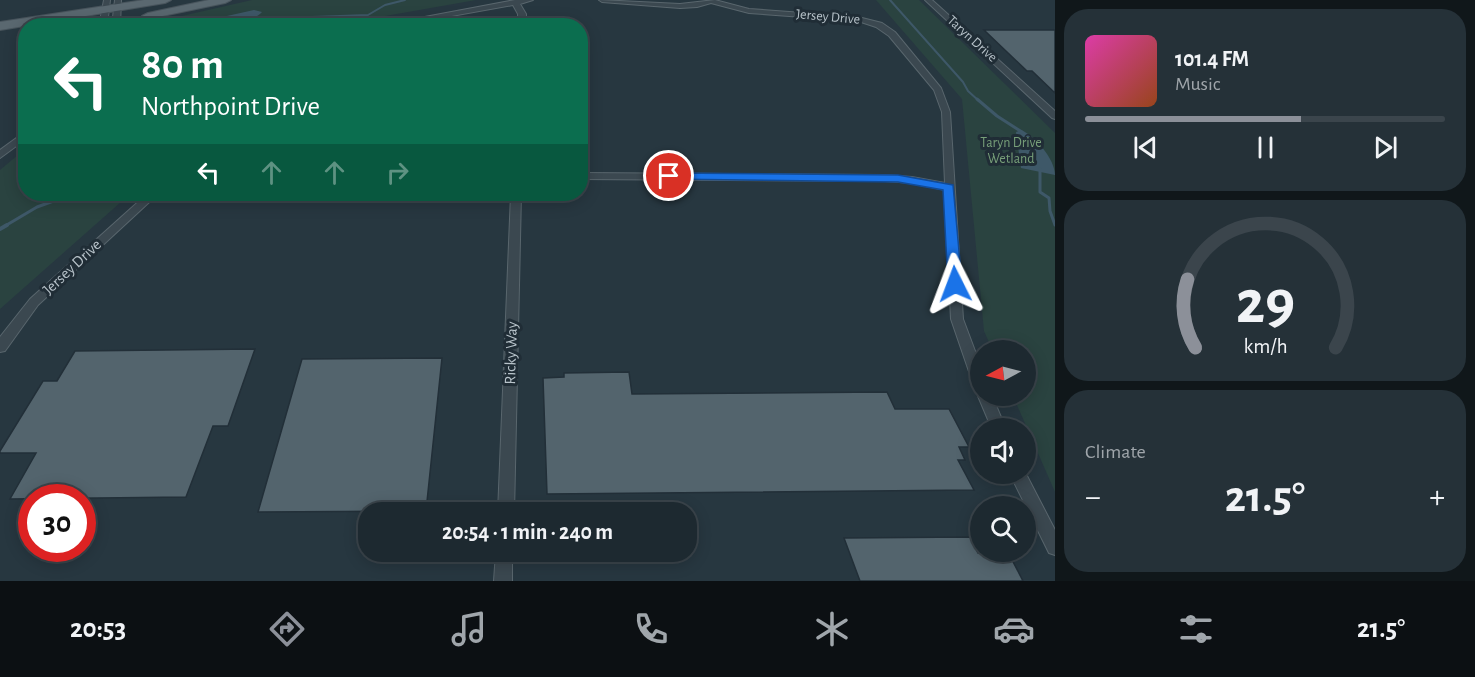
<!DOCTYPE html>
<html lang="en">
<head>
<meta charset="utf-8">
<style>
	body { margin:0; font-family:"Alegreya Sans",sans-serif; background:#253138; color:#f1f3f6; height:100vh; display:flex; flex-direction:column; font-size:22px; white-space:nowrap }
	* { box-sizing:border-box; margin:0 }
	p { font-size:20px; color:#a0a6ab }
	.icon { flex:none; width:33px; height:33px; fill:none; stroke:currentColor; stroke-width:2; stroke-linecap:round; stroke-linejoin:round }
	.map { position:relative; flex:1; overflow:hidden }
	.drawer { display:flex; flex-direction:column; gap:9px; padding:9px; background:#10171a; width:420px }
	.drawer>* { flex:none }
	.hud { position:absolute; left:18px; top:18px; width:570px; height:183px; border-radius:24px; box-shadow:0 3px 15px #0003,0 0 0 2px #3b454c; background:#0b6e4f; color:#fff; overflow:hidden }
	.needle { width:39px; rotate:263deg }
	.buttons { position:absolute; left:970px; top:340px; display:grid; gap:12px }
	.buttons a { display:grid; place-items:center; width:66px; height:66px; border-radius:50%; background:#1d2930; box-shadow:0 3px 15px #0003,0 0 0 2px #3b454c; font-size:30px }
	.speed { position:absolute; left:18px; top:484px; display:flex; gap:12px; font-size:30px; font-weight:700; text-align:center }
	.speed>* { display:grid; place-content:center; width:78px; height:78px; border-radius:50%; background:#1d2930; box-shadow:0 3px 15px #0003,0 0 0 2px #3b454c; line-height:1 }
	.speed .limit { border:9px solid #d22; background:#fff; color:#111 }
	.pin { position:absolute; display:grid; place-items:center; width:51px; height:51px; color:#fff; margin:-26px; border:3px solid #fff; border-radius:50%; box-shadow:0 2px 6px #0007 }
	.me { position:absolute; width:66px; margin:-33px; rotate:357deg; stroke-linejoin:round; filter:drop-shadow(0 0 4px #0008) }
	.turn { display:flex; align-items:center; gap:21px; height:126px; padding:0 24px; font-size:27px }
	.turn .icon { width:78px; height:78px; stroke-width:2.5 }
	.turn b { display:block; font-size:42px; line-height:51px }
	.lanes { display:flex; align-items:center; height:57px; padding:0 24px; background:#0003; justify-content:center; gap:30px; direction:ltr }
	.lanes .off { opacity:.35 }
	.big { font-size:45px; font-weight:700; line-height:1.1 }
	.drawer .card { flex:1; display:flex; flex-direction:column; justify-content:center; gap:9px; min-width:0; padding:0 21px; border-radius:24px; background:#253138 }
	.drawer .dial { align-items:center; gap:0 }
	.dial svg { height:156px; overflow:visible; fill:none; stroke:#3b454c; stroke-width:7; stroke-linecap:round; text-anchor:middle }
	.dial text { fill:#f1f3f6; stroke:none }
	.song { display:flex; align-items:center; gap:18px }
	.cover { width:72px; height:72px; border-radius:9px; background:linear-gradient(135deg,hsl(320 70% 55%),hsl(20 70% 35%)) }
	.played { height:6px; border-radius:3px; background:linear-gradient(90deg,#8c9099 60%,#3b454c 60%) }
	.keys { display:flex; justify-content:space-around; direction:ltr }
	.heat { display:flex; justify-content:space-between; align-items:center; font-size:33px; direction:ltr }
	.trip { position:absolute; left:358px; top:502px; width:339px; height:60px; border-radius:24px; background:#1d2930; box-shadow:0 3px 15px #0003,0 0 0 2px #3b454c; font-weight:700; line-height:60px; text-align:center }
	.tabs { display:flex; height:96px; justify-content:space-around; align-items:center; background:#0c1013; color:#a0a6ab }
	.tabs .icon { width:42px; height:42px }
	.tabs .selected { color:#8c9099 }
	.tabs b { font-size:27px; color:#f1f3f6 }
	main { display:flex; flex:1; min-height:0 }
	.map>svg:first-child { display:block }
	.green { fill:#2a4340 }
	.water { fill:#3e5868 }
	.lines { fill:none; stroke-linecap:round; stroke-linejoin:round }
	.stream-far2 { stroke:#3e5868; stroke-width:2 }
	.stream-far1 { stroke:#3e5868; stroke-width:3 }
	.stream { stroke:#3e5868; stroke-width:4 }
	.building { fill:#53646d; stroke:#222f38; stroke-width:1.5 }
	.street-casing { stroke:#59666d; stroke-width:2 }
	.primary-casing { stroke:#48545c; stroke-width:2 }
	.street { fill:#3b4850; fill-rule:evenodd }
	.primary { fill:#5a6870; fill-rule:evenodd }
	.route { fill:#1a73e8; stroke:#114b97; stroke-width:1.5 }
	.labels { text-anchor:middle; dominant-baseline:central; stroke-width:6; stroke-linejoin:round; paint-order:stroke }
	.far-street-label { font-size:14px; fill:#b8c3ca; stroke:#202d36 }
	.far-park-label { font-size:14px; fill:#779f79; stroke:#202d36 }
	.street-label { font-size:16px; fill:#b8c3ca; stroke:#202d36 }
</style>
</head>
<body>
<main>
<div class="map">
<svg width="1055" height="581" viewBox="0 0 1055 581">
	<rect width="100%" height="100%" fill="#273740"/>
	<path class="green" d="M252,0H476L374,18L345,25L138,26Z
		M876,0H919L1055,133V492L1013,396H1026V351H993L984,331L962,99Z
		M25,149L26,194H130L0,309V170Z"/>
	<path class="water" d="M254,10L262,12C247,28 207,26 186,25Z
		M1021,130C1035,136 1055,159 1055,175L1021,168L1016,132Z"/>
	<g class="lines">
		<path class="stream-far2" d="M890,0L963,82L968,91L979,101
			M278,26L312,17L368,15L385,5L405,0"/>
		<path class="stream-far1" d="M977,99L997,116L1022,132
			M1040,169V192L1049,198L1050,211L1055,225
			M5,226L37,207L73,194"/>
		<path class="stream" d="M0,229L7,225"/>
	</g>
	<path class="building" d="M984,30H1055V93L1032,71H1027Z
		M255,349L228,426H213L186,497L10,499L36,453H0V451L43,381H57L75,351Z
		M442,358L426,511L258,512L302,359Z
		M629,372L632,394L887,392L895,409H949L969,447H959L965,460H958L974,490L547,494L543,378L564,377V373Z
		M970,537L978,553L1008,552L1023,581H860L844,538Z"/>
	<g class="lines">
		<g class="street-casing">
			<path id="street" d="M104,0H110L107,26H99Z
				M115,0H121L120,26H112Z
				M515,0H533L520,4L526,14V26H518V14L513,5L396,26H377Z
				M599,0L680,4L715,0L749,9L858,17L882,23L895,32L941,88L950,112L963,319L981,367V396H992L1006,429H992L978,396L980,392L976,390L974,386L951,319L945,190L912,183L885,181L580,179V173L885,175L912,177L945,183L942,112L934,90L889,36L876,27L858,21L749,13L711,3L697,7L680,8L602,2Z
				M925,0H932L1055,111V119L1052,118Z
				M26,131V139L0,158V150Z
				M147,194H158L38,305L5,351L0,352V337L30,299Z
				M511,194H521L514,513H498Z
				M1010,474H1026L1055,530V555L1049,553Z
				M496,552H512V581H494Z"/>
		</g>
		<g class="primary-casing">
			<path id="primary" d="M144,0H171L165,3L0,30V22Z
				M209,0H231L225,3L148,19L142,16L148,13Z"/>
		</g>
		<use href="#street" class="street"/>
		<use href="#primary" class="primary"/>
	</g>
	<path class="route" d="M669,173L898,175L953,185L962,284L955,289L948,284L943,190L898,182L665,179V174Z"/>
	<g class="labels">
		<g class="far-street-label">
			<text transform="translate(828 17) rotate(5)">Jersey Drive</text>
			<text transform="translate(972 39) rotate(42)">Taryn Drive</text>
		</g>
		<g class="far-park-label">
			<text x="1011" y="143">Taryn Drive<tspan x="1011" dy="16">Wetland</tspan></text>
		</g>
		<g class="street-label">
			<text transform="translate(72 267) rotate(-43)">Jersey Drive</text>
			<text transform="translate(511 353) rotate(-88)">Ricky Way</text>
		</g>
	</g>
</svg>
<div class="buttons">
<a><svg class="needle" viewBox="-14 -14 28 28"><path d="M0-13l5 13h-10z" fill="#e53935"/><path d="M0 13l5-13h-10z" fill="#a0a6ab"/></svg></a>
<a><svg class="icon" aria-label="sound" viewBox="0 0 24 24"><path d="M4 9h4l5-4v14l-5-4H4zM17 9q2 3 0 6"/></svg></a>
<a><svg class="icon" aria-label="search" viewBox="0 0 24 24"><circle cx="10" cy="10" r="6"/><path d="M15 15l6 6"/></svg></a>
</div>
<div class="speed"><div class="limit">30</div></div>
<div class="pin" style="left:669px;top:176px;background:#d93025"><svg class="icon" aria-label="arrive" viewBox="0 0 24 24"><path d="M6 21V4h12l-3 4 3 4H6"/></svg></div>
<svg class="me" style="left:955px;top:284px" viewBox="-20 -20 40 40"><path d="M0-17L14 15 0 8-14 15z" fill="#1a73e8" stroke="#fff" stroke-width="4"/></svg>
<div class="trip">20:54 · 1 min · 240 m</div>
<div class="hud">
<div class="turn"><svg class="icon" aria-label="left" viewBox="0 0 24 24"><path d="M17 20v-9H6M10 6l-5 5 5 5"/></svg><div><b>80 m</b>Northpoint Drive</div></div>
<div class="lanes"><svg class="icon" aria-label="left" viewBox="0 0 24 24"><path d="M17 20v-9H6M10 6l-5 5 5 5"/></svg><svg class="icon off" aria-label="ahead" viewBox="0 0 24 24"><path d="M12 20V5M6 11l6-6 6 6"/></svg><svg class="icon off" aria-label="ahead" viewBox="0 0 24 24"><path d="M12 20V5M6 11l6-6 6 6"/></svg><svg class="icon off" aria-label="right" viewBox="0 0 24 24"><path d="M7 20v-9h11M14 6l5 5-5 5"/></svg></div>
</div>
</div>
<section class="drawer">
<div class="card">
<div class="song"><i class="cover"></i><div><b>101.4 FM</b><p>Music</p></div></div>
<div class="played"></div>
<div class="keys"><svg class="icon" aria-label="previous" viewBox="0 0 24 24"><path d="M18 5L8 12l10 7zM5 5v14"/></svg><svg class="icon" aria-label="pause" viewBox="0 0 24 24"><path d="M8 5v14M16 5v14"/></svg><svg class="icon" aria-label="next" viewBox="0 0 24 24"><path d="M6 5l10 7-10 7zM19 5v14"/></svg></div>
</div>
<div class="card dial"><svg viewBox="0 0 100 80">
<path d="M14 69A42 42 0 1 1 86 69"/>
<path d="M14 69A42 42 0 0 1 10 34" stroke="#8c9099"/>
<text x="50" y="56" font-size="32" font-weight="700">29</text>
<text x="50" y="72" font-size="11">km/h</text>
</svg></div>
<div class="card"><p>Climate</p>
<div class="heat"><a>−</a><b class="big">21.5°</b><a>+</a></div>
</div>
</section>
</main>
<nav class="tabs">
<b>20:53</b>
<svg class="icon selected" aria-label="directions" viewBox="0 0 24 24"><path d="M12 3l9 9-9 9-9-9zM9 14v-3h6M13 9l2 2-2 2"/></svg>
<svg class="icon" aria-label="music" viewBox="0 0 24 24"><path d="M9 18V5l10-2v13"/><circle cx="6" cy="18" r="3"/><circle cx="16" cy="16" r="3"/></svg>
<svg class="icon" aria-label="phone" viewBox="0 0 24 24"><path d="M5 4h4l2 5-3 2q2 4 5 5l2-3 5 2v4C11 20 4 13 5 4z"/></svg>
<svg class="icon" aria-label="climate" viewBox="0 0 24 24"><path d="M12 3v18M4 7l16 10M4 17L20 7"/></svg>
<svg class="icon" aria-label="car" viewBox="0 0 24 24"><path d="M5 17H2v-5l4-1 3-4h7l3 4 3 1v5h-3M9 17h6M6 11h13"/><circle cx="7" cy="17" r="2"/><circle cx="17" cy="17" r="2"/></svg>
<svg class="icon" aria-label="filters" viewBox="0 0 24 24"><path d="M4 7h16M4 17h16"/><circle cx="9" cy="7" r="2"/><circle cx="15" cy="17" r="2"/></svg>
<b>21.5°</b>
</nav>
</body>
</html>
